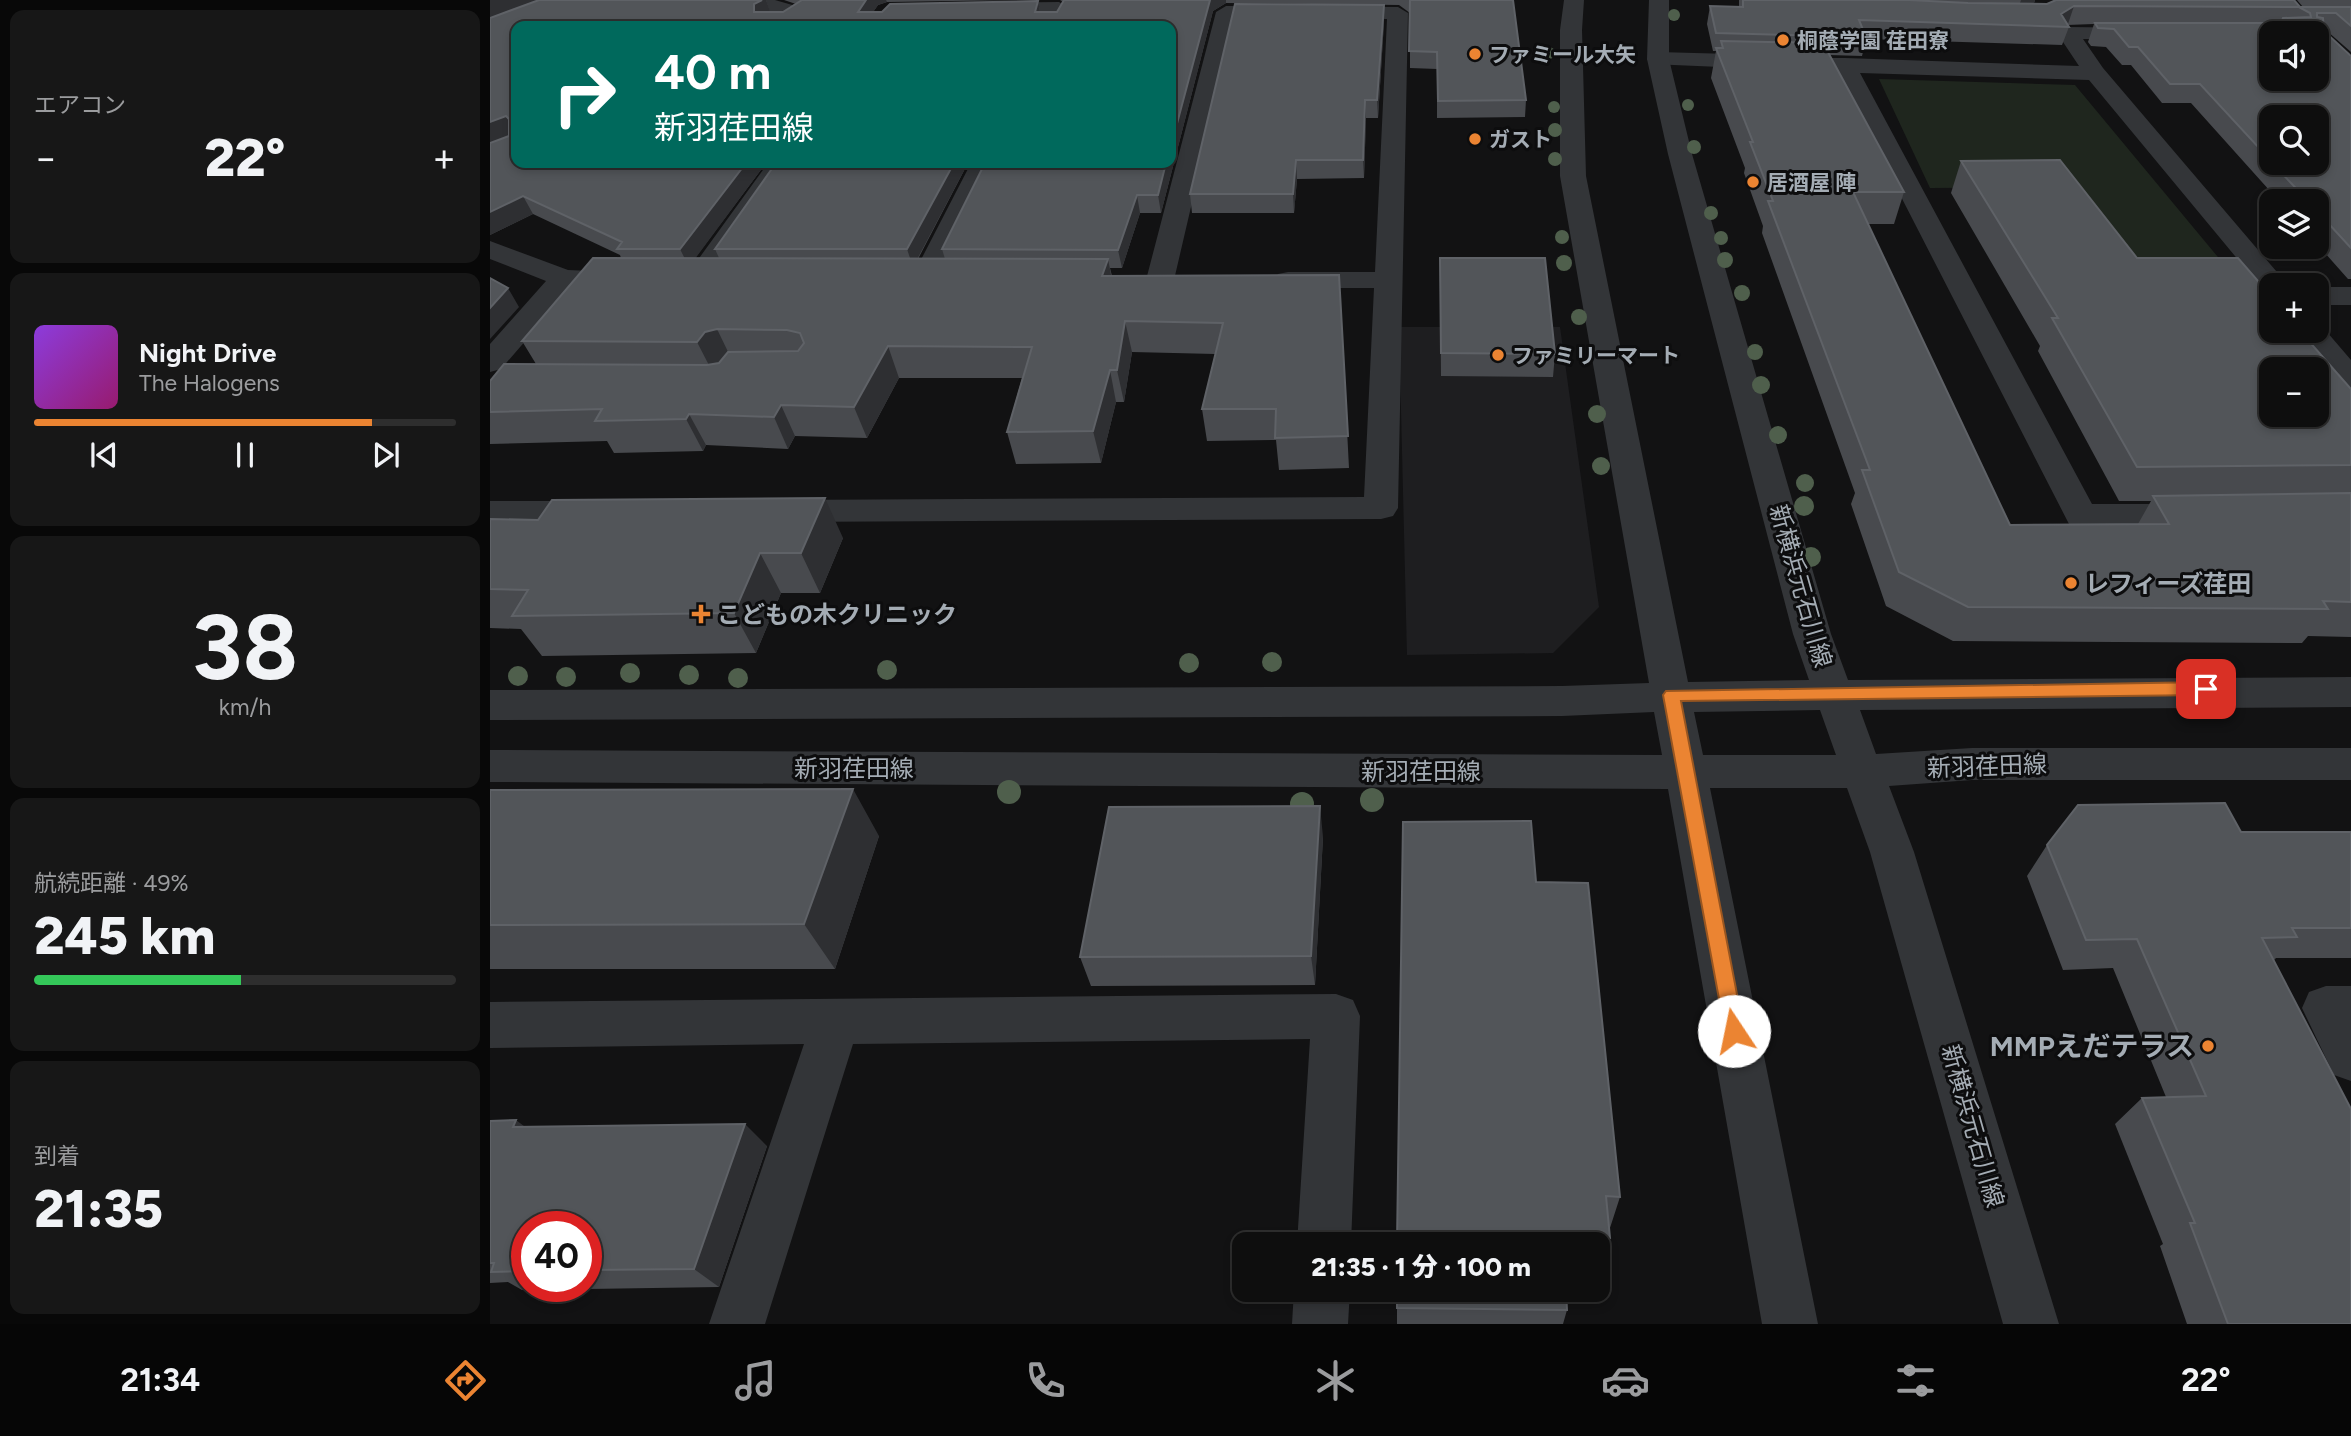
<!DOCTYPE html>
<html lang="ja">
<head>
<meta charset="utf-8">
<style>
	body { margin:0; font-family:Figtree,"Noto Sans JP",sans-serif; background:#171717; color:#f1f3f6; height:100vh; display:flex; flex-direction:column; font-size:26px; white-space:nowrap }
	* { box-sizing:border-box; margin:0 }
	p { font-size:23px; color:#9b9c9e }
	.icon { flex:none; width:38px; height:38px; fill:none; stroke:currentColor; stroke-width:2; stroke-linecap:round; stroke-linejoin:round }
	.map { position:relative; flex:1; overflow:hidden }
	.sheet { display:flex; flex-direction:column; gap:10px; padding:10px; background:#080808; width:490px }
	.sheet>* { flex:none }
	.guide { position:absolute; left:21px; top:21px; width:665px; height:147px; border-radius:14px; box-shadow:0 4px 10px #0003,0 0 0 2px #2e2e2e; background:#00695c; color:#fff; overflow:hidden }
	.buttons { position:absolute; left:1769px; top:21px; display:grid; gap:14px }
	.buttons a { display:grid; place-items:center; width:70px; height:70px; border-radius:14px; background:#0e0e0e; box-shadow:0 4px 10px #0003,0 0 0 2px #2e2e2e; font-size:35px }
	.speed { position:absolute; left:21px; top:1211px; display:flex; gap:14px; font-size:35px; font-weight:700; text-align:center }
	.speed>* { display:grid; place-content:center; width:91px; height:91px; border-radius:50%; background:#0e0e0e; box-shadow:0 4px 10px #0003,0 0 0 2px #2e2e2e; line-height:1 }
	.speed .limit { border:10px solid #d22; background:#fff; color:#111 }
	.pin { position:absolute; display:grid; place-items:center; width:60px; height:60px; color:#fff; margin:-30px; border-radius:14px; box-shadow:0 4px 10px #0006 }
	.me { position:absolute; width:77px; margin:-38px; rotate:349deg; stroke-linejoin:round; filter:drop-shadow(0 0 5px #0008) }
	.turn { display:flex; align-items:center; gap:24px; height:147px; padding:0 28px; font-size:32px }
	.turn .icon { width:91px; height:91px; stroke-width:2.5 }
	.turn b { display:block; font-size:49px; line-height:60px }
	.big { font-size:52px; font-weight:800; line-height:1.1 }
	.sheet .card { flex:1; display:flex; flex-direction:column; justify-content:center; gap:10px; min-width:0; padding:0 24px; border-radius:14px; background:#171717 }
	.sheet .dial { align-items:center; gap:0 }
	.dial b { font-size:91px; line-height:1 }
	.song { display:flex; align-items:center; gap:21px }
	.cover { width:84px; height:84px; border-radius:10px; background:linear-gradient(135deg,hsl(270 70% 55%),hsl(320 70% 35%)) }
	.played { height:7px; border-radius:4px; background:linear-gradient(90deg,#eb8432 80%,#2e2e2e 80%) }
	.keys { display:flex; justify-content:space-around; direction:ltr }
	.heat { display:flex; justify-content:space-between; align-items:center; font-size:38px; direction:ltr }
	.charge { height:10px; border-radius:5px; background:linear-gradient(90deg,#34c759 49%,#2e2e2e 0) }
	.trip { position:absolute; left:742px; top:1232px; width:378px; height:70px; border-radius:14px; background:#0e0e0e; box-shadow:0 4px 10px #0003,0 0 0 2px #2e2e2e; font-weight:800; line-height:70px; text-align:center }
	.dock { display:flex; height:112px; justify-content:space-around; align-items:center; background:#060606; color:#9b9c9e }
	.dock .icon { width:49px; height:49px }
	.dock .on { color:#eb8432 }
	.dock b { font-size:32px; color:#f1f3f6 }
	main { display:flex; flex:1; min-height:0 }
	.map>svg:first-child { display:block }
	.built { fill:#1e1e20 }
	.green { fill:#1f261e }
	.lines { fill:none; stroke-linecap:round; stroke-linejoin:round }
	.minor { fill:#333538; fill-rule:evenodd }
	.tertiary { fill:#333538; fill-rule:evenodd }
	.tree { fill:#4f5f4c }
	.wall { fill:#484a4e; fill-rule:evenodd }
	.shaded-wall { fill:#2e2f32 }
	.building { fill:#525559; stroke:#5f6267; stroke-width:2; fill-rule:evenodd }
	.route { fill:#eb8432; stroke:#995620; stroke-width:2 }
	.poi-dot { fill:#eb8432; stroke:#0d0d0e; stroke-width:2.5 }
	.labels { text-anchor:middle; dominant-baseline:central; stroke-width:6; stroke-linejoin:round; paint-order:stroke }
	.far-poi-label { font-size:21px; font-weight:bold; fill:#a4acb4; stroke:#0d0d0e; text-anchor:start }
	.poi-label { font-size:24px; font-weight:bold; fill:#a4acb4; stroke:#0d0d0e; text-anchor:start }
	.street-label { font-size:24px; fill:#a4acb4; stroke:#0d0d0e }
	.near-poi-label { font-size:28px; font-weight:bold; fill:#a4acb4; stroke:#0d0d0e; text-anchor:end }
</style>
</head>
<body>
<main>
<section class="sheet">
<div class="card"><p>エアコン</p>
<div class="heat"><a>−</a><b class="big">22°</b><a>+</a></div>
</div>
<div class="card">
<div class="song"><i class="cover"></i><div><b>Night Drive</b><p>The Halogens</p></div></div>
<div class="played"></div>
<div class="keys"><svg class="icon" aria-label="previous" viewBox="0 0 24 24"><path d="M18 5L8 12l10 7zM5 5v14"/></svg><svg class="icon" aria-label="pause" viewBox="0 0 24 24"><path d="M8 5v14M16 5v14"/></svg><svg class="icon" aria-label="next" viewBox="0 0 24 24"><path d="M6 5l10 7-10 7zM19 5v14"/></svg></div>
</div>
<div class="card dial"><b>38</b><p>km/h</p></div>
<div class="card"><p>航続距離 · 49%</p><b class="big">245 km</b><div class="charge"></div></div>
<div class="card"><p>到着</p><b class="big">21:35</b></div>
</section>
<div class="map">
<svg width="1861" height="1324" viewBox="0 0 1861 1324">
	<rect width="100%" height="100%" fill="#121213"/>
	<path class="built" d="M909,327H1070L1109,607L1063,653L917,655Z"/>
	<path class="green" d="M1389,79L1585,85L1752,286L1631,285L1563,187L1440,188Z"/>
	<g class="lines">
		<path class="minor" d="M252,0H285L316,9L319,13L297,26H270L272,21L289,14L255,4Z
			M569,2L579,8L570,26H550L555,14L496,15L486,9L496,3Z
			M736,6L908,7L918,13L908,508L903,516L891,519L289,522L277,519L272,511L277,503L289,500L874,497L884,288H798L788,286L784,280L788,274L798,272H885L897,19L745,18L684,280L680,286L670,288L660,286L656,280L726,12Z
			M1578,27L1663,28L1666,33L1655,39H1593L1613,68L1798,285H1782V293L1774,291L1599,80L1370,73L1602,504H1705L1717,507L1722,515L1717,523L1705,526L1591,528L1579,524L1347,72L1326,70L1323,65L1334,58H1355L1589,66L1567,33Z
			M1168,52L1278,55L1289,62L1278,69L1160,64L1157,59Z
			M278,163H302L218,285L208,287L198,285L194,279Z
			M481,163H505L449,279L445,285L435,287L425,285L421,279Z
			M0,241L78,270L149,273L153,279L149,285L82,287L11,369L0,372V344L56,281L0,259Z
			M1827,287H1861V305H1827Z
			M1827,324L1831,325L1861,360V389L1850,387L1806,331H1827Z
			M0,501H106L118,504L123,512L118,520L106,523H0Z
			M1836,986H1861V1081L1844,1075L1812,1008L1819,992Z
			M846,994L863,1000L870,1016L861,1244H807L820,1039L363,1044L275,1324H219L314,1044L0,1048V1002Z
			M804,1290H860L858,1324H802Z"/>
		<path class="tertiary" d="M1074,0H1094L1092,30L1096,176L1198,682L1319,680L1303,634L1178,154L1157,59L1159,0H1179V59L1202,154L1341,634L1358,680L1861,677V707L1370,710L1386,754L1482,748H1861V780H1482L1399,786L1424,852L1569,1324H1513L1380,852L1357,788H1220L1328,1324H1272L1178,789L0,782V750L1172,755L1164,712L1072,716L0,720V690L1072,686L1159,683L1070,176V30ZM1330,710L1346,755H1213L1204,712Z"/>
	</g>
	<g class="tree">
		<circle cx="1184" cy="15" r="6"/>
		<circle cx="1059" cy="53" r="6"/>
		<circle cx="1198" cy="105" r="6"/>
		<circle cx="1064" cy="107" r="6"/>
		<circle cx="1065" cy="130" r="7"/>
		<circle cx="1204" cy="147" r="7"/>
		<circle cx="1065" cy="159" r="7"/>
		<circle cx="1221" cy="213" r="7"/>
		<circle cx="1072" cy="237" r="7"/>
		<circle cx="1231" cy="238" r="7"/>
		<circle cx="1235" cy="260" r="8"/>
		<circle cx="1074" cy="263" r="8"/>
		<circle cx="1252" cy="293" r="8"/>
		<circle cx="1089" cy="317" r="8"/>
		<circle cx="1265" cy="352" r="8"/>
		<circle cx="1271" cy="385" r="9"/>
		<circle cx="1107" cy="414" r="9"/>
		<circle cx="1288" cy="435" r="9"/>
		<circle cx="1111" cy="466" r="9"/>
		<circle cx="1315" cy="483" r="9"/>
		<circle cx="1314" cy="506" r="10"/>
		<circle cx="1321" cy="557" r="10"/>
		<circle cx="782" cy="662" r="10"/>
		<circle cx="699" cy="663" r="10"/>
		<circle cx="397" cy="670" r="10"/>
		<circle cx="140" cy="673" r="10"/>
		<circle cx="199" cy="675" r="10"/>
		<circle cx="28" cy="676" r="10"/>
		<circle cx="76" cy="677" r="10"/>
		<circle cx="248" cy="678" r="10"/>
		<circle cx="519" cy="792" r="12"/>
		<circle cx="882" cy="800" r="12"/>
		<circle cx="812" cy="804" r="12"/>
	</g>
	<path class="wall" d="M0,0H276L280,12H293L306,4L294,0H533L397,2L388,5L383,12H392L548,1L550,12H567L573,2L570,0H1023L1036,100L1035,117L947,118V69L920,68V13L909,5L736,3L723,11L671,213H650L632,268H620L622,276L849,275L859,468L789,470L786,440L717,441L712,409L725,354L642,352L634,402H626L611,463L526,464L517,432L532,378H409L377,438L305,436L298,449L216,445L213,451L124,453L117,441L0,444V381L46,364L32,341L131,258L130,255L43,214L0,235ZM26,26L681,163L452,249L455,259H428L478,163L225,249L229,258H205L276,163Z
		M1249,0H1545L1544,3L1813,7L1807,0H1861V52L1837,31H1834L1861,56V279H1858L1827,244V201H1789L1701,103H1672L1641,65H1632L1616,47L1601,46L1598,42L1604,24L1577,25L1579,27L1572,45L1376,39L1372,56L1339,55L1414,192L1404,224H1378L1520,525L1648,524L1661,501H1629L1548,351L1550,346L1461,193L1471,161L1647,258L1861,389V637L1818,636L1812,643L1463,641L1396,606L1361,504L1365,493L1272,233L1273,226L1254,173L1255,168L1221,78L1226,51H1223L1217,24L1220,6L1249,7ZM1782,117L1827,163H1782Z
		M894,22L888,118H876L874,178L807,179L804,213H702L700,194Z
		M950,258L1065,354L1063,377L951,376Z
		M0,519L353,538L330,593H291L266,653L52,656L31,629L0,628Z
		M0,790L389,836L345,969H0Z
		M1751,832H1861V958H1786L1784,960L1861,1324H1697L1670,1246L1673,1244L1625,1124L1652,1098L1676,1097L1623,968L1573,970L1537,876L1557,845Z
		M833,837L825,985L601,986L590,957Z
		M1046,882L1130,1197L1119,1231L1120,1238L1109,1272H1108V1244H907Z
		M0,1121L35,1127L277,1146L229,1287L32,1290L18,1282L0,1283ZM37,1227H96V1286H37Z
		M907,1308L1077,1310L1073,1324H907Z"/>
	<path class="shaded-wall" d="M0,0H48L0,20Z
		M272,0H276L281,14L264,12V4Z
		M376,0H396L397,2L388,5L374,26L368,12Z
		M720,0H736V3L723,11L671,213L668,195L676,163H681V146Z
		M1531,0H1545L1544,3L1529,6Z
		M548,1L551,17L545,12Z
		M894,5V22L888,118L887,100Z
		M1584,6L1578,24L1574,27L1571,14Z
		M875,100L876,118L874,178L873,160Z
		M16,116L25,134L0,144V122Z
		M806,160L807,179L804,213L803,194Z
		M256,163H276L199,267L190,249Z
		M464,163H478L423,267L417,249Z
		M647,195L650,213L632,268L628,250Z
		M33,196L43,214L0,235V212Z
		M618,259L624,290L612,276Z
		M18,288L29,307L0,339V308Z
		M635,321L642,352L634,402L627,370Z
		M227,329L242,360L223,373L207,342L215,332Z
		M398,346L409,378L377,438L364,407Z
		M620,370L626,402L611,463L603,431Z
		M291,405L305,436L298,449L284,417Z
		M199,414L216,445L213,451L196,419Z
		M335,498L353,538L330,593L311,553Z
		M270,553L291,593L266,653L244,613Z
		M363,789L389,836L345,969L314,924Z
		M830,806L833,837L825,985L821,956Z
		M26,1120L55,1142L23,1127Z
		M255,1124L277,1146L229,1287L204,1269Z"/>
	<path class="building" d="M49,0H272L264,4V12H293L312,0H376L368,12H392L400,4L548,1L545,12H567L574,0H720L681,146V26H26V163H256L190,249H127L132,242L33,196L0,212V143L19,136V119L16,116L0,122V18Z
		M920,0H1023L1036,100L948,101L947,52L919,51Z
		M1253,0H1419L1478,3L1557,4L1566,0H1804L1810,7H1861V26L1846,13H1827V17L1833,18L1834,31L1861,56V248L1827,211V201H1818L1782,163H1827V117H1782V162L1710,84H1680L1648,47H1639L1624,29L1608,28L1605,23H1791L1793,18L1821,17L1820,13L1809,7L1584,6L1571,14L1579,27L1369,20L1376,37L1226,33L1220,6L1253,7ZM1782,33H1827V79H1782Z
		M745,4L894,5L887,100H875L873,160H806L803,194H700Z
		M1231,41L1333,43L1414,192H1363L1520,525L1679,524L1663,496L1861,493V602L1833,601L1838,609L1478,607L1409,572L1372,470H1380L1278,201H1283L1260,142H1263L1226,48H1233Z
		M1570,160L1647,258H1748L1782,297V331H1810L1861,389V465L1647,467L1562,318H1568L1471,161ZM1782,369H1827V415H1782Z
		M286,163H464L417,249H225Z
		M495,163H676L668,195H647L628,250L452,249Z
		M103,258L618,259L612,276L849,275L858,436L785,438L786,409H712L733,323L635,321L627,370H620L603,431L517,432L542,347L398,346L364,407L291,405L284,417L199,414L196,419L105,421L112,409L0,412V381L14,364L217,365L229,363L238,352L308,351L314,343L310,333L297,330L227,329L215,332L207,342L32,341Z
		M950,258H1055L1065,354L951,353Z
		M0,278L18,288L0,308Z
		M335,498L311,553H270L244,613L22,616L38,590L0,589V519L48,520L62,500Z
		M363,789L314,924L0,925V790Z
		M1735,803L1751,832H1861V928H1802L1807,937L1772,938L1861,1109V1324H1738L1700,1223H1705L1652,1098L1716,1096L1647,939L1596,940L1557,845L1588,805Z
		M830,806L821,956L590,957L619,807Z
		M1041,821L1046,882L1098,883L1130,1197L1116,1196L1120,1238L1072,1234V1244H907L913,822Z
		M26,1120L23,1127L255,1124L204,1269L96,1270V1227H37V1271L1,1272L4,1263H0V1121Z
		M907,1290H1076L1077,1310L907,1308Z"/>
	<path class="route" d="M1716,682L1724,689L1716,695L1191,701L1254,1031L1251,1037L1244,1040L1236,1037L1173,695L1176,691Z"/>
	<g class="poi-dot">
		<circle cx="1293" cy="40" r="7"/>
		<circle cx="985" cy="54" r="7"/>
		<circle cx="985" cy="139" r="7"/>
		<circle cx="1263" cy="182" r="7"/>
		<circle cx="1008" cy="355" r="7"/>
		<circle cx="1581" cy="583" r="7"/>
		<path d="M207.5 603.5h7v7h7v7h-7v7h-7v-7h-7v-7h7z"/>
		<circle cx="1718" cy="1046" r="7"/>
	</g>
	<g class="labels">
		<g class="far-poi-label">
			<text x="1307" y="40">桐蔭学園 荏田寮</text>
			<text x="999" y="54">ファミール大矢</text>
			<text x="999" y="139">ガスト</text>
			<text x="1277" y="182">居酒屋 陣</text>
			<text x="1022" y="355">ファミリーマート</text>
		</g>
		<g class="poi-label">
			<text x="1595" y="583">レフィーズ荏田</text>
			<text x="227" y="614">こどもの木クリニック</text>
		</g>
		<g class="street-label">
			<text transform="translate(1311 586) rotate(74)">新横浜元石川線</text>
			<text transform="translate(1497 766) rotate(-2)">新羽荏田線</text>
			<text x="364" y="768">新羽荏田線</text>
			<text x="931" y="771">新羽荏田線</text>
			<text transform="translate(1483 1126) rotate(74)">新横浜元石川線</text>
		</g>
		<g class="near-poi-label">
			<text x="1704" y="1046">MMPえだテラス</text>
		</g>
	</g>
</svg>
<div class="buttons">
<a><svg class="icon" aria-label="sound" viewBox="0 0 24 24"><path d="M4 9h4l5-4v14l-5-4H4zM17 9q2 3 0 6"/></svg></a>
<a><svg class="icon" aria-label="search" viewBox="0 0 24 24"><circle cx="10" cy="10" r="6"/><path d="M15 15l6 6"/></svg></a>
<a><svg class="icon" aria-label="layers" viewBox="0 0 24 24"><path d="M12 4l9 5-9 5-9-5zM3 14l9 5 9-5"/></svg></a>
<a>+</a>
<a>−</a>
</div>
<div class="speed"><div class="limit">40</div></div>
<div class="pin" style="left:1716px;top:689px;background:#d93025"><svg class="icon" aria-label="arrive" viewBox="0 0 24 24"><path d="M6 21V4h12l-3 4 3 4H6"/></svg></div>
<svg class="me" style="left:1244px;top:1031px" viewBox="-20 -20 40 40"><circle r="19" fill="#fff"/><path d="M0-13L10 11 0 6-10 11z" fill="#eb8432"/></svg>
<div class="trip">21:35 · 1 分 · 100 m</div>
<div class="guide">
<div class="turn"><svg class="icon" aria-label="right" viewBox="0 0 24 24"><path d="M7 20v-9h11M14 6l5 5-5 5"/></svg><div><b>40 m</b>新羽荏田線</div></div>
</div>
</div>
</main>
<nav class="dock">
<b>21:34</b>
<svg class="icon on" aria-label="directions" viewBox="0 0 24 24"><path d="M12 3l9 9-9 9-9-9zM9 14v-3h6M13 9l2 2-2 2"/></svg>
<svg class="icon" aria-label="music" viewBox="0 0 24 24"><path d="M9 18V5l10-2v13"/><circle cx="6" cy="18" r="3"/><circle cx="16" cy="16" r="3"/></svg>
<svg class="icon" aria-label="phone" viewBox="0 0 24 24"><path d="M5 4h4l2 5-3 2q2 4 5 5l2-3 5 2v4C11 20 4 13 5 4z"/></svg>
<svg class="icon" aria-label="climate" viewBox="0 0 24 24"><path d="M12 3v18M4 7l16 10M4 17L20 7"/></svg>
<svg class="icon" aria-label="car" viewBox="0 0 24 24"><path d="M5 17H2v-5l4-1 3-4h7l3 4 3 1v5h-3M9 17h6M6 11h13"/><circle cx="7" cy="17" r="2"/><circle cx="17" cy="17" r="2"/></svg>
<svg class="icon" aria-label="filters" viewBox="0 0 24 24"><path d="M4 7h16M4 17h16"/><circle cx="9" cy="7" r="2"/><circle cx="15" cy="17" r="2"/></svg>
<b>22°</b>
</nav>
</body>
</html>
